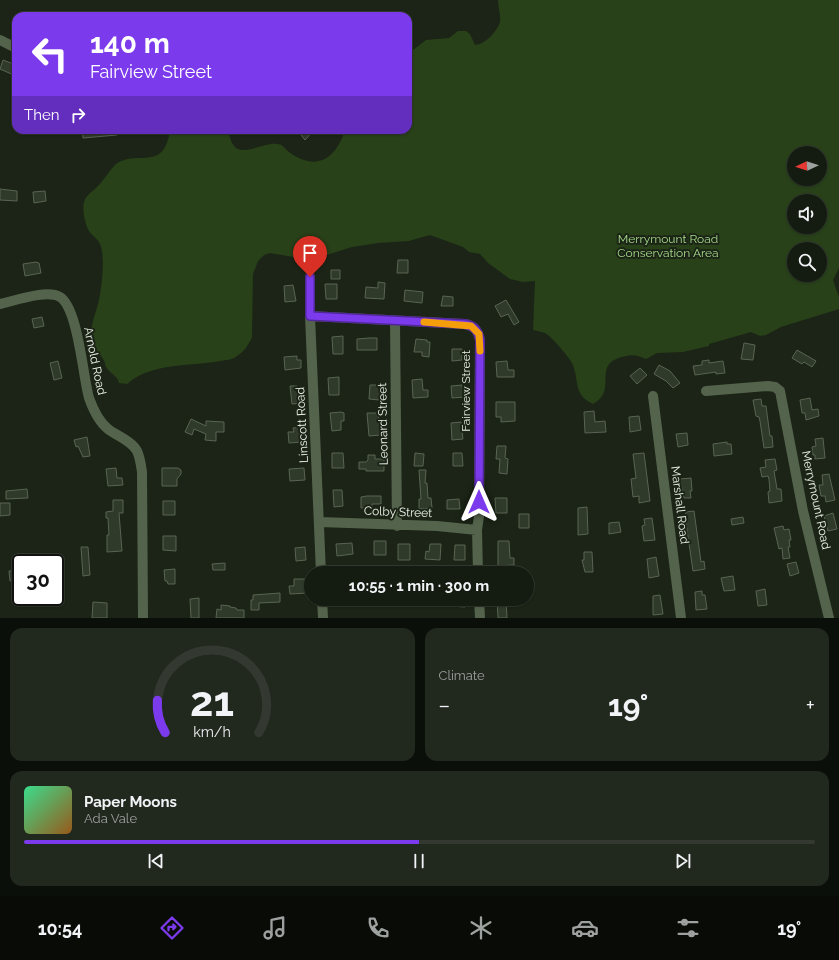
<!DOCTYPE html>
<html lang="en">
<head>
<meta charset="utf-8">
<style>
	body { margin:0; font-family:Raleway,sans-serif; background:#21281e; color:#f1f3f6; height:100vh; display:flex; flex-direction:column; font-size:15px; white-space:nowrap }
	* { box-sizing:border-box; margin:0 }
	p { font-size:13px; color:#9da19f }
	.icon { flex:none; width:22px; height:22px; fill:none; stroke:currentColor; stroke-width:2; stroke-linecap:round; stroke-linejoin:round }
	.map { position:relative; height:618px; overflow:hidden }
	.sheet { display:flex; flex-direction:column; gap:10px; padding:10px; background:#0b0f09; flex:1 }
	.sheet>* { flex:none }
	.guide { position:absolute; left:12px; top:12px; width:400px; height:122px; border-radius:12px; box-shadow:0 1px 3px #0004,0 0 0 1px #333930; background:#7c3aed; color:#fff; overflow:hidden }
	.needle { width:26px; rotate:266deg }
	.fabs { position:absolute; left:787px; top:146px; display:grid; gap:8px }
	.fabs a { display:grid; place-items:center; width:40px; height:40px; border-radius:50%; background:#141b10; box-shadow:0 1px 3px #0004,0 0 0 1px #333930; font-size:20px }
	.speed { position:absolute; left:12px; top:554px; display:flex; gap:8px; font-size:20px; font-weight:700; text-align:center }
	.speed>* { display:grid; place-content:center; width:52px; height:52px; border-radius:50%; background:#141b10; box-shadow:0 1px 3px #0004,0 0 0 1px #333930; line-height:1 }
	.speed .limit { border:2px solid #111; border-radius:6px; background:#fff; color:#111 }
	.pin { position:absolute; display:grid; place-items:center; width:34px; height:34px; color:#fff; margin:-41px -17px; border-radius:50% 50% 50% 0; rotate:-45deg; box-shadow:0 0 4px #0007 }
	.pin .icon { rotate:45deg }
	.me { position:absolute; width:44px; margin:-22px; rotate:0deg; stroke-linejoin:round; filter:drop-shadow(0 0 3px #0008) }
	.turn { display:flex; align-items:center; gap:14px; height:84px; padding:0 12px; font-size:18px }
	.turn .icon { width:52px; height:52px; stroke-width:2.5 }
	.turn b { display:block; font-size:28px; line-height:34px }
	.then { display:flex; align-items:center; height:38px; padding:0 12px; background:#0003; gap:8px; font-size:15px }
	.big { font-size:30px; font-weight:700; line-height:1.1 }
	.sheet .tile { flex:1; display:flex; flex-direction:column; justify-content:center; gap:6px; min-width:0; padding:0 14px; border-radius:12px; background:#21281e }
	.sheet .dial { align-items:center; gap:0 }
	.dial svg { height:104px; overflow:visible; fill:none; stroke:#333930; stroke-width:7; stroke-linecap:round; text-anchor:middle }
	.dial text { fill:#f1f3f6; stroke:none }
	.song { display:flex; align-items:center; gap:12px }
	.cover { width:48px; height:48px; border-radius:6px; background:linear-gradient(135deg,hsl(150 70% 55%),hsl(30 70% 35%)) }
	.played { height:4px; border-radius:2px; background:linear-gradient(90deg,#7c3aed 50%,#333930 50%) }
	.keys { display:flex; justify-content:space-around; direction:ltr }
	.heat { display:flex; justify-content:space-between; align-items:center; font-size:22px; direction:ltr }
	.sheet .tiles { flex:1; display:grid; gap:10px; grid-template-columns:1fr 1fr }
	.tile:last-child { grid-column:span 2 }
	.trip { position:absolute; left:304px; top:566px; width:230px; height:40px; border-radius:20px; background:#141b10; box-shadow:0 1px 3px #0004,0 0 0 1px #333930; font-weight:700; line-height:40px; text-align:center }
	.tabs { display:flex; height:64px; justify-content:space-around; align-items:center; background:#080b06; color:#9da19f }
	.tabs .icon { width:28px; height:28px }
	.tabs .selected { color:#7c3aed }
	.tabs b { font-size:18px; color:#f1f3f6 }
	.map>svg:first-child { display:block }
	.green { fill:#284119; fill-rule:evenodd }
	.building { fill:#303a2b; stroke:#596453 }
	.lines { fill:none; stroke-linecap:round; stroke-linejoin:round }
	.minor { stroke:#54634c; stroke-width:10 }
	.route-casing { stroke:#51269a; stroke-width:10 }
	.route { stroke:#7c3aed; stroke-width:7 }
	.slow { stroke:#f59e0b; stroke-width:7 }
	.labels { text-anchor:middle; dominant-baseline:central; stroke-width:4; stroke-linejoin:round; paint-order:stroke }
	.park-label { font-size:12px; fill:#a5da8a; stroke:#1b2416 }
	.street-label { font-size:12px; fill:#ebf2e8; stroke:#1b2416 }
</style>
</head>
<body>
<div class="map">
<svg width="839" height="618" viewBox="0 0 839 618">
	<rect width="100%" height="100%" fill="#1b2416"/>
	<path class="green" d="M498,0H839V268L833,280L839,297V309L781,327L766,335L760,336L751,332L709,344V346L683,352L657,353L646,359C637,355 632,354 622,357C591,365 619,390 593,404C572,394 580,380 572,363C569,357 553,339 548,335C544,332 537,331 533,330L535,281L523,282L510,279L488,263L480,254L469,252L463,247L430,235L409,241L378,243L352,247L311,260L270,253L264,255L258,261L253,274L252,337C249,344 244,352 237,356C233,360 225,360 220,361C188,367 152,362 127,384L119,383C117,375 110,374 106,367C105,365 105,361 103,359C100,353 94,348 92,341C89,326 96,314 99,300C102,284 104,267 102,251C100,237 92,238 88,229C85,223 82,209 84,202C86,195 93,191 98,186C104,180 109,171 115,165C135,148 164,174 170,130H228C229,135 231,143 235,147C243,156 265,142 277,144C283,144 285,149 289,152C316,172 336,159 345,130H408V50H413L426,40L449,38L458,31H466L470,34L475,45C484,45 497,32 500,22C501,16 498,7 498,0ZM794,153H820V179H794ZM794,201H820V227H794ZM794,249H820V275H794Z"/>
	<path class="building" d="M3,60L16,65V76L0,69Z
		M82,130H117V135L83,138Z
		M297,130H314L305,140Z
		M0,189L17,191V201L0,200Z
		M45,191L46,201L34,203L33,192Z
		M398,260H408V273H397Z
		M36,262L39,263L41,273L25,276L23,264Z
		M331,270H340V279H331Z
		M378,282L385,283L384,299L365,298L366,287L378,288Z
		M325,284H337V299H326Z
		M293,285L296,301L285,302L284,286Z
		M405,290L423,292L422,303L404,301Z
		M443,296L453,297V306H441Z
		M506,300L519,322L514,325L508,314L501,317L495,306Z
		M42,317L44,326L34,328L32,319Z
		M343,336V354H333L332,337Z
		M369,338H377V350H357V339Z
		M416,339L427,340V342H430L429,357L422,356V352H414Z
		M744,343L755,345L753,360L741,359Z
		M452,349H462V360L452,361Z
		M797,350L816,361L812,367L804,362L802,364L792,358Z
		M297,356V360H301V368L285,370L284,357Z
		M709,360V363L723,361L725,373L716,374V372L695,375L693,366L702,365V361Z
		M58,361L62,378L54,380L50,363Z
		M507,361L508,370H514V377H497L496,362Z
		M659,365L670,371L680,383L673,388L666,381L654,374Z
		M640,368L647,375L637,384L630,376Z
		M339,377V395H329L328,378Z
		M422,379L423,390H428V397L413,398L412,380Z
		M370,385H380L379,400L369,399Z
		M462,385V387L465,386L466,397L452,398L451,386Z
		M290,386H297V391L301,390L302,403L292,404Z
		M810,398L812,410L818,409L819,416L806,420L805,413H802L800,400Z
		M761,399L762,406H766L770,436H772L773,447L764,448L760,421L759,417L756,416L753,400Z
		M496,402H515V421L501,422V417H496Z
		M594,411L595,422L605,421L606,432L585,433L584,412Z
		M341,412L344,413V421H341V430L332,431L330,413Z
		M367,413H378L381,435L369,436Z
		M639,416L641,430L630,432L629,417Z
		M191,419L206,426V421L224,422V432H216V441L205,440L206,434L194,429L192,435L185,432Z
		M461,422L463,439L452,440L451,423Z
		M302,427L303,442L289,443L288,432H294L293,428Z
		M687,433L688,445L678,447L676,434Z
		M87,437L90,456L83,457L78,446L76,447L74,440Z
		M823,438L825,458L815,459V455H813L812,447L816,446L815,439Z
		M727,442V444H731L732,454L714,456L713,444Z
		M497,446H506L505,458L508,459L507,474L499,473L500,459H496Z
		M332,453H343L344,468H332Z
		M415,453L424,454L423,466H414Z
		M453,453H462L463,466H453Z
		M644,453L650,501L639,503V496L633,497L631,479L636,478L633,454Z
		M368,455H375V459H384V471H366V469H359V462H366L368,460Z
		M775,459L777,470L774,471L777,489H781L782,501L769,503L768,492L770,491L769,479L768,476L762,477L760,468L766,467L765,460Z
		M116,468L117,478H122L123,485L108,486L106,469Z
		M162,468H178L181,470V474L177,479V486H162Z
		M304,468L305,480L290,481L289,469Z
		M419,470H426L425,483H427L428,498H431L432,508L419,509V499H421Z
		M829,474L835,500L826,502L825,496H821L819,485H823L822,475Z
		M691,478L692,491H690L691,498H684L680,479Z
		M27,489L28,498L6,499V491Z
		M333,490H342L343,506L334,507Z
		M367,496H381V504H372V508H361V497Z
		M495,498H507V513H496Z
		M459,499L460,509H447V500Z
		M113,500H123V513H119L122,551L107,552V535H109L108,518H106V512L113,511Z
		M163,501H175V515H163Z
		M0,503H10V515L0,516Z
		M587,507L588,534L578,535V508Z
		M694,511L701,562L704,561L705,569L693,571L685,516L686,512Z
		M833,513L837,529L828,531L824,516Z
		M519,514H529V528H519Z
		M743,517L744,523L732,525L731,519Z
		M652,518L655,540L644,541L642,526L645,525L644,519Z
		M619,522L621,532L609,534V523Z
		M783,526L784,530L789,529L791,540H789L790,547H788L790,558L783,559L782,548L779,549L774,528Z
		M163,536H176V551L163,550Z
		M374,541H386V555H374Z
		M498,541H509L510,558H514V565L498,566Z
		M352,543L353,554L337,556L336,544Z
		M398,544H410V560H398Z
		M430,544H441L440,560L425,559L426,551L429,552Z
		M455,545H465V560H454Z
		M81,547H88L90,575L83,576Z
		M305,547L306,560L296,561L295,548Z
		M584,552H592L593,572H585L582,560H584Z
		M656,557L659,576L649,578L647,559Z
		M796,562L799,573L790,576L787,564Z
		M225,563V570H213L212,564Z
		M175,569V584H168L167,581H165L164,570Z
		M21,570V580L10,581L9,571Z
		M733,576L735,590L724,591L721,578Z
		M294,579H308V593L290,594L289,586H294Z
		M765,589L767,605L758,606L756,591Z
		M702,591V595H705L707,609L696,610L695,592Z
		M280,593V602L259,603V610H251V600H253V595Z
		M660,595L663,614L653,615V596Z
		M199,598V618H191L190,599Z
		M451,599H466L465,607L451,606Z
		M497,599H506L507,618H498Z
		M93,602L107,603V618H92Z
		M221,605L230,606V607L236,608L237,610H244V618H216L217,609L221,610Z"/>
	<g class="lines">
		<path class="minor" d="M0,40L16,48
			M310,277V316L321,573
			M0,304C14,301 47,289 60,297C78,308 83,377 89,398C93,409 99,422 108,429C117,436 132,441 137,451C140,457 141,465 142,472L143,618
			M310,316L465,324C474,326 478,330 480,340L479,516L477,530L478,573
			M395,321L397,526
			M706,391L768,386L775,387L780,391L803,511L829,618
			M653,396L681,618
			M319,522L437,526L477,530
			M322,599L323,618
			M479,599L480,618"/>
	</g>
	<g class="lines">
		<g class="route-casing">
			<path id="route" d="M310,277V316L465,324C474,326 478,330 480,340L479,502"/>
		</g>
		<use href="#route" class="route"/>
		<path class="slow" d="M424,322L471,326L479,334L480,351"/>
	</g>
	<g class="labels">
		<g class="park-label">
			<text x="668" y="239">Merrymount Road<tspan x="668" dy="14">Conservation Area</tspan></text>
		</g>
		<g class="street-label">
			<text transform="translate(95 361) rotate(78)">Arnold Road</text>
			<text transform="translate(466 391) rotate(-90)">Fairview Street</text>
			<text transform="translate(383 424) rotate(-91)">Leonard Street</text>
			<text transform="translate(302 425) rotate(-93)">Linscott Road</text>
			<text transform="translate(816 500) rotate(78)">Merrymount Road</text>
			<text transform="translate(680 505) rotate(83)">Marshall Road</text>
			<text transform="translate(398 512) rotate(2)">Colby Street</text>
		</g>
	</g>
</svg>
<div class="fabs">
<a><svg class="needle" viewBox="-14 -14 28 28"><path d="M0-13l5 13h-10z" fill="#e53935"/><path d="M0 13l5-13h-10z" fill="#9da19f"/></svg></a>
<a><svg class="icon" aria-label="sound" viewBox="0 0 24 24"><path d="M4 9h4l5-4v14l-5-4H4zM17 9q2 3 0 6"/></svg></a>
<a><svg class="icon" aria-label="search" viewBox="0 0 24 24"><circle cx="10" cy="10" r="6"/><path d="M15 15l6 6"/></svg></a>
</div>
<div class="speed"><div class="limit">30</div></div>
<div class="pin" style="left:310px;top:277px;background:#d93025"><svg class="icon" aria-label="arrive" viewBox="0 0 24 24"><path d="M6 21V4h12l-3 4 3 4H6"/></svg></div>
<svg class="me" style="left:479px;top:502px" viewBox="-20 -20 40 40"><path d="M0-17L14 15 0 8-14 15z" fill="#7c3aed" stroke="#fff" stroke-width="4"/></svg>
<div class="trip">10:55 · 1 min · 300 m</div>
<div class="guide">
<div class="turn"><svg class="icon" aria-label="left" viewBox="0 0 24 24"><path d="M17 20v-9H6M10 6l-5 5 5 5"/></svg><div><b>140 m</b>Fairview Street</div></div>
<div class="then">Then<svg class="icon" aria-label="right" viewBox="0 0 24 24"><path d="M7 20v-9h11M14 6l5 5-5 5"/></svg></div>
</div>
</div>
<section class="sheet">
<div class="tiles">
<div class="tile dial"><svg viewBox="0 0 100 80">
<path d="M14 69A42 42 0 1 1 86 69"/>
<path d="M14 69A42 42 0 0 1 8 44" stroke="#7c3aed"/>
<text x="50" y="56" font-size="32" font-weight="700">21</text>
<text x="50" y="72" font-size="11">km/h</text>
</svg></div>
<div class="tile"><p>Climate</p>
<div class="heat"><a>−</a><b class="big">19°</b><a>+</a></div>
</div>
<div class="tile">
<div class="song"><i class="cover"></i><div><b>Paper Moons</b><p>Ada Vale</p></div></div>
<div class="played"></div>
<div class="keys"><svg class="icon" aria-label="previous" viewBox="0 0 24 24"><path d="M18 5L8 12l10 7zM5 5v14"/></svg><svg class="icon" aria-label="pause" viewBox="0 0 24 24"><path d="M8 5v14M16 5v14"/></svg><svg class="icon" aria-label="next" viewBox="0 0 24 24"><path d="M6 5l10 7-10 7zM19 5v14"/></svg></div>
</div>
</div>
</section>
<nav class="tabs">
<b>10:54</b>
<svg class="icon selected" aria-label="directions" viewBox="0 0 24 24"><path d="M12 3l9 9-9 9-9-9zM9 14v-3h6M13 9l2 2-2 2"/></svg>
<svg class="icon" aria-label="music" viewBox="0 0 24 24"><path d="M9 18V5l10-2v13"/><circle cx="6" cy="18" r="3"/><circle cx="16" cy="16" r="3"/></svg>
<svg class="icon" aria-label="phone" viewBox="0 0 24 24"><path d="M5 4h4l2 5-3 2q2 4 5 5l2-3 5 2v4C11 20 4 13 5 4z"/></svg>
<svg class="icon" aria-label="climate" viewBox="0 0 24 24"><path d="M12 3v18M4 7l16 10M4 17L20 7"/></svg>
<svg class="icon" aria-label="car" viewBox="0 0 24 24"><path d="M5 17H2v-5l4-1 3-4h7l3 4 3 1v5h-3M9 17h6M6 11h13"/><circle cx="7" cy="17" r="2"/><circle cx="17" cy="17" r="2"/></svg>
<svg class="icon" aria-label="filters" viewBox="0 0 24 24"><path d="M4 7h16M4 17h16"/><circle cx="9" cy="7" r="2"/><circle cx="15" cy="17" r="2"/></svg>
<b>19°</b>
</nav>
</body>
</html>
